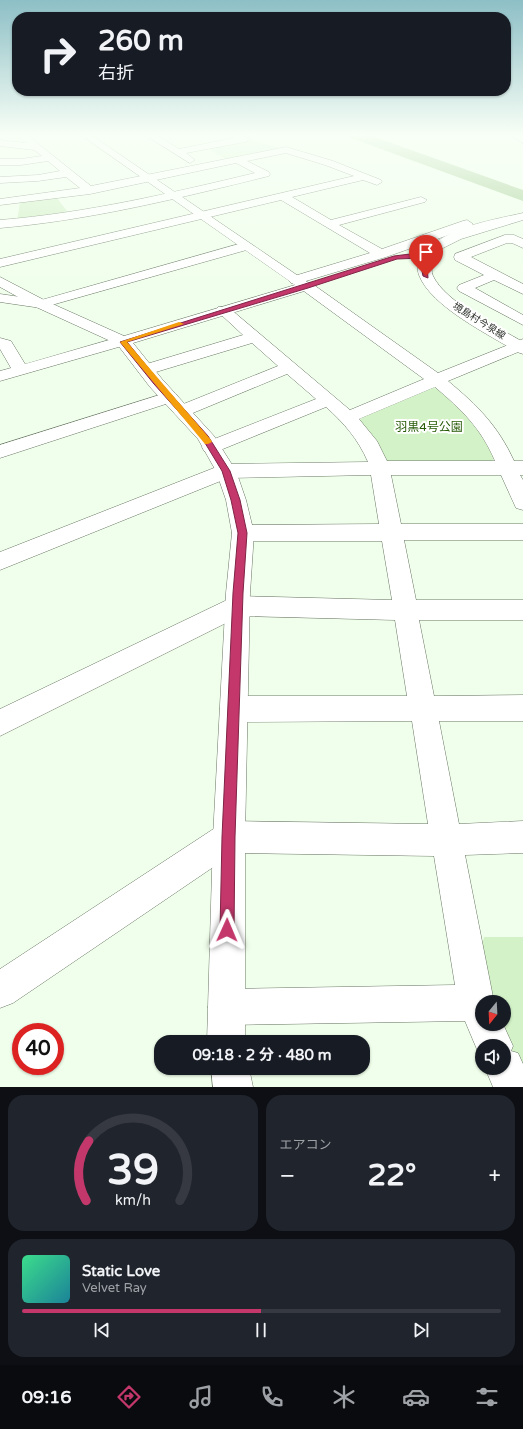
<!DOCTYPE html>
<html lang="ja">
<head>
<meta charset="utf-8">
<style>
	body { margin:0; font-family:"Varela Round","Noto Sans JP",sans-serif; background:#20242c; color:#f1f3f6; height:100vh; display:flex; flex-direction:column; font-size:15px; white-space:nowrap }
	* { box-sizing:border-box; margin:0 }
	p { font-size:13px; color:#9ea1a6 }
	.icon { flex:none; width:22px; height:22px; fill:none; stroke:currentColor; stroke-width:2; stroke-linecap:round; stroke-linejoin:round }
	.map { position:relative; height:1087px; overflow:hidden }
	.drawer { display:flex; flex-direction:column; gap:8px; padding:8px; background:#0d0f14; flex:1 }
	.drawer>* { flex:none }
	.hud { position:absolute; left:12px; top:12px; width:499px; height:84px; border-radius:16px; box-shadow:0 1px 3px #0004; background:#171b24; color:#f1f3f6; overflow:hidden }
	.needle { width:26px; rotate:198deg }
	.tools { position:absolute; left:475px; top:995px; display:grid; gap:8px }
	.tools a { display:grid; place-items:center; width:36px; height:36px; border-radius:50%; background:#171b24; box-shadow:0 1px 3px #0004; font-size:20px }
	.speed { position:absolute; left:12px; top:1023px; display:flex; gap:8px; font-size:20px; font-weight:700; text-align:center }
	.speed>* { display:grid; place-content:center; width:52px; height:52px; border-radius:50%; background:#171b24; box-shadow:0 1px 3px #0004; line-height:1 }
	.speed .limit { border:6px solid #d22; background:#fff; color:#111 }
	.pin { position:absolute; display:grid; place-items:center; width:34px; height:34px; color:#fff; margin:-41px -17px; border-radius:50% 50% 50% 0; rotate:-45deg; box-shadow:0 0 4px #0007 }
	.pin .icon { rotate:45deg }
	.me { position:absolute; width:44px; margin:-22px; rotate:1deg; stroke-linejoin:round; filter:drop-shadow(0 0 3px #0008) }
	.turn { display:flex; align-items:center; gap:14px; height:84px; padding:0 20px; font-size:18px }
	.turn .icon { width:52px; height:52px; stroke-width:2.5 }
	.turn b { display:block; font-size:28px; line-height:34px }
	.big { font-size:30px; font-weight:700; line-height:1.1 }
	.drawer .card { flex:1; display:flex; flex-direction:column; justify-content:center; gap:6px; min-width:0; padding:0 14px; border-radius:16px; background:#20242c }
	.drawer .dial { align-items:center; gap:0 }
	.dial svg { height:104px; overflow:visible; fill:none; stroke:#363941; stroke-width:7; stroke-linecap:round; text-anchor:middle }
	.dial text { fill:#f1f3f6; stroke:none }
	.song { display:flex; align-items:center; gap:12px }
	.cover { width:48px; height:48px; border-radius:6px; background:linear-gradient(135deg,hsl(150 70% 55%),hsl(190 70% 35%)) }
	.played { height:4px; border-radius:2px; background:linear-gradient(90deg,#c3376b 50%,#363941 50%) }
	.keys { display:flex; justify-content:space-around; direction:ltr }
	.heat { display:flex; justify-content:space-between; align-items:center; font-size:22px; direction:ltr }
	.drawer .tiles { flex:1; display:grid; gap:8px; grid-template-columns:1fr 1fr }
	.card:last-child { grid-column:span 2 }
	.trip { position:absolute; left:154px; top:1035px; width:216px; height:40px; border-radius:16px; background:#171b24; box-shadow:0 1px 3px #0004; font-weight:700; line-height:40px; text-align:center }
	.dock { display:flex; height:64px; justify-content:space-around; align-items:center; background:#090b0e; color:#9ea1a6 }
	.dock .icon { width:28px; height:28px }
	.dock .active { color:#c3376b }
	.dock b { font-size:18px; color:#f1f3f6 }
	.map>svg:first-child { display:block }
	.green { fill:#d3f2c8 }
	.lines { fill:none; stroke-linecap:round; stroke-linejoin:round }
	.river { fill:#a4cf94; fill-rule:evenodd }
	.street-casing { stroke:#697664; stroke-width:1 }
	.secondary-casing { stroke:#697664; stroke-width:1 }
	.street { fill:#fff; fill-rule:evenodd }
	.secondary { fill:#fff; fill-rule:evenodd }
	.route { fill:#c3376b; stroke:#7f2446 }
	.slow { fill:#f59e0b }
	.labels { text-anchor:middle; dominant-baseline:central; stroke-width:4; stroke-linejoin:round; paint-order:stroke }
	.far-street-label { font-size:10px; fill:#2c312a; stroke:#fff }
	.park-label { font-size:12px; fill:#255a06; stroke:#fff }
</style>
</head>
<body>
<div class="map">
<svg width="523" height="1087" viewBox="0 0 523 1087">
	<rect width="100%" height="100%" fill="#f0ffeb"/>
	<path class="green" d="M248,139L283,149L227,160L207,148Z
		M57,198L70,215L17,221L20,202Z
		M430,387L442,390L475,423L495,456L491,463H388L382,458L359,422L363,415Z
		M484,937H523V1072L499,1024H504V1002H494L482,945Z"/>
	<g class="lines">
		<path class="river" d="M349,135H369L523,190V201L351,138Z"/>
		<g class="street-casing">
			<path id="street" d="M17,135H27L91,186L286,147L333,161L381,180L382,182L377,185L363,180L292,197L331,220L421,197L427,200L425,202L339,225L382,249L463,221L467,220L473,224L471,227L386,257L296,284L291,283L289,280L291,277L370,253L281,200L0,267V259L354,176L325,165L286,153L247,161L269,172L270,174L269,176C180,198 91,220 0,228V220C87,213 171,193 255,173L236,163L90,194L0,205V199L80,188L66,177L38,181L0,183V177L38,175L60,171L48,161L21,165H0V159H21L42,156L34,150L0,146V140L26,143Z
				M145,135H156L179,149L234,138L229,135H241L250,139L245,142L186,153L195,160L190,163Z
				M510,135L523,136V143Z
				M505,235H514L523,239V248L512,243H507L471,257L523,284V294L494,280L475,288L523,315V325L459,291L457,288L459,285L484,275L455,260L454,257L455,254Z
				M246,242L252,246L250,249L41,308L0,302V294L41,300Z
				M306,282L311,283L438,373L523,339V350L448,381C478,406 498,426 514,461H523V475H520L523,480V510L516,508L501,475H391L401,524H523V540H404L416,600H523V620H419L434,696L523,695V721H439L459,824L523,821V853L465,855L494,1002H482V1024H503L513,1046L511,1051L518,1053L523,1064V1087H493L485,1068H504V1046H482V1060L481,1059L465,1021L226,1025L213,1020L208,1007L213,994L226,989L455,985L434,856L234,853L13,1003L0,1008V969L218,826L229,821L428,824L412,721L234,722L224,718L220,709L224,700L234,696H407L395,620L240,616L0,736V709L229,599L237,596L392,600L382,541H243L235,539L232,533L235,527L243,525L379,524L371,475L228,478L0,570V552L219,466L226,464L368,462C358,439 344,423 326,407L218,451L211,453L204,451L202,447L204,443L316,399L287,374L188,415L182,416L176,415L173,411L176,407L278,366L252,343L146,375L140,374L138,370L140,366L243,335L216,310L218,307H228L350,410L424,379L301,289L299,286L301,283ZM435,387C462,410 481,428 495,461H387L377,441L359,419Z
				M123,336L129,338L131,341L129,344L0,381V371L11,368L0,349V338L11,341L25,364Z
				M169,392L175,393L178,397L175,401L0,458V445Z"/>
		</g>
		<g class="secondary-casing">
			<path id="secondary" d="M81,135H91L313,286L311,289L133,343L162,379L214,436L236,471L246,500L254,533L250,593L245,837V1042H207L213,837L226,593L232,533L226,500L216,471L198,439L150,387L117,344L36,307L0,287V277L46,301L124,336L295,285Z
				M523,213V220L461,239L441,249L431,260C432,265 431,272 433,276C446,303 498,327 523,342V354L517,352C490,335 431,307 419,275C417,271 418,264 418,260C440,228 488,221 523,213Z
				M211,1068H249L253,1087H213Z"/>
		</g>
		<use href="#street" class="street"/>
		<use href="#secondary" class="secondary"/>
	</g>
	<linearGradient id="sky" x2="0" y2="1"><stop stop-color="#8dbfc6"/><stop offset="0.47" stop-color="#f8fff6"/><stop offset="1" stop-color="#f8fff6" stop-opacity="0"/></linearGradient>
	<rect width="523" height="287" fill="url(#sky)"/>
	<path class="route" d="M410,254L428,255L427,266L428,278L423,276L421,266L423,258L397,259L308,288L127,342L159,381L208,436L230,471L240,500L247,533L243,593L235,837L234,930L232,935L227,937L222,935L220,930L222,837L233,593L238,533L231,500L222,471L202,438L154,384L120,342L394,256Z"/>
	<path class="slow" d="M179,322L184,324L127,342L211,440L212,442L208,444H205L120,342Z"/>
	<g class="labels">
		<g class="far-street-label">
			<text transform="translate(479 321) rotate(32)">境島村今泉線</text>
		</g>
		<g class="park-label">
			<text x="429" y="427">羽黒4号公園</text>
		</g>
	</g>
</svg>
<div class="tools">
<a><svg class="needle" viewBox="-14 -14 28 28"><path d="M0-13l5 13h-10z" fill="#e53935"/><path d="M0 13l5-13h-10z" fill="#9ea1a6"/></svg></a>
<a><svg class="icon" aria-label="sound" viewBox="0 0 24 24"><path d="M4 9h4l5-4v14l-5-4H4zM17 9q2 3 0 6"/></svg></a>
</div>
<div class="speed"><div class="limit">40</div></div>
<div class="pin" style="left:426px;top:276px;background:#d93025"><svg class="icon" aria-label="arrive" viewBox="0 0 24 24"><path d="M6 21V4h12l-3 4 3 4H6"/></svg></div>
<svg class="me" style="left:227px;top:930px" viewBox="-20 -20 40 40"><path d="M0-17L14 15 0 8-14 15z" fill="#c3376b" stroke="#fff" stroke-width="4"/></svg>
<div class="trip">09:18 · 2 分 · 480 m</div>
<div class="hud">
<div class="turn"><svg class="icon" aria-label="right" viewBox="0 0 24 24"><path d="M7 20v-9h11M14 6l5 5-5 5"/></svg><div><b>260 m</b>右折</div></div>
</div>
</div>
<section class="drawer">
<div class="tiles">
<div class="card dial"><svg viewBox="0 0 100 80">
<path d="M14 69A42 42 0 1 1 86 69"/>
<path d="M14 69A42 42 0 0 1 16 23" stroke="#c3376b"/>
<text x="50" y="56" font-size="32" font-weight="700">39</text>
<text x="50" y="72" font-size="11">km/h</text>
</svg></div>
<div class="card"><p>エアコン</p>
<div class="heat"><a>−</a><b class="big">22°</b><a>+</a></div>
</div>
<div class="card">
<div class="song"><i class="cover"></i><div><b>Static Love</b><p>Velvet Ray</p></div></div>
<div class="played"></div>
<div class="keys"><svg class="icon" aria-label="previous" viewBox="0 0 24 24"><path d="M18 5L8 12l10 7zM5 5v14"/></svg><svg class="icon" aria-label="pause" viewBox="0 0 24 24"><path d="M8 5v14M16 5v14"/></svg><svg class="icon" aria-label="next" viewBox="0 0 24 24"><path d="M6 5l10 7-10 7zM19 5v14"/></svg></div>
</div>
</div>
</section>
<nav class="dock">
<b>09:16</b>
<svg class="icon active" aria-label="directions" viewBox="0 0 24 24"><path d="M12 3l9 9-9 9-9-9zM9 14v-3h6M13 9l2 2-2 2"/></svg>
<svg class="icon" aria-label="music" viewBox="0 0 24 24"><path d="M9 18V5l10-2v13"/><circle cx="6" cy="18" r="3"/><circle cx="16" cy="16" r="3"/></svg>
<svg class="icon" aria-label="phone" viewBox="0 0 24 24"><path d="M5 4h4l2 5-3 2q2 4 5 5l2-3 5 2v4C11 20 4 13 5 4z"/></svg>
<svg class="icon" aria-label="climate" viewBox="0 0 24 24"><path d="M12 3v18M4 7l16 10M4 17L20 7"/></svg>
<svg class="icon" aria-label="car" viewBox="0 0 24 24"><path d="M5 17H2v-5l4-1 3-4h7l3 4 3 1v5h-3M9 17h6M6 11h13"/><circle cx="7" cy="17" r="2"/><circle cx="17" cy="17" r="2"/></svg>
<svg class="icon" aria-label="filters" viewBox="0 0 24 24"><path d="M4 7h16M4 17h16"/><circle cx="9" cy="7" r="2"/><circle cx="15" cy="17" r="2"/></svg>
</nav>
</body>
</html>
